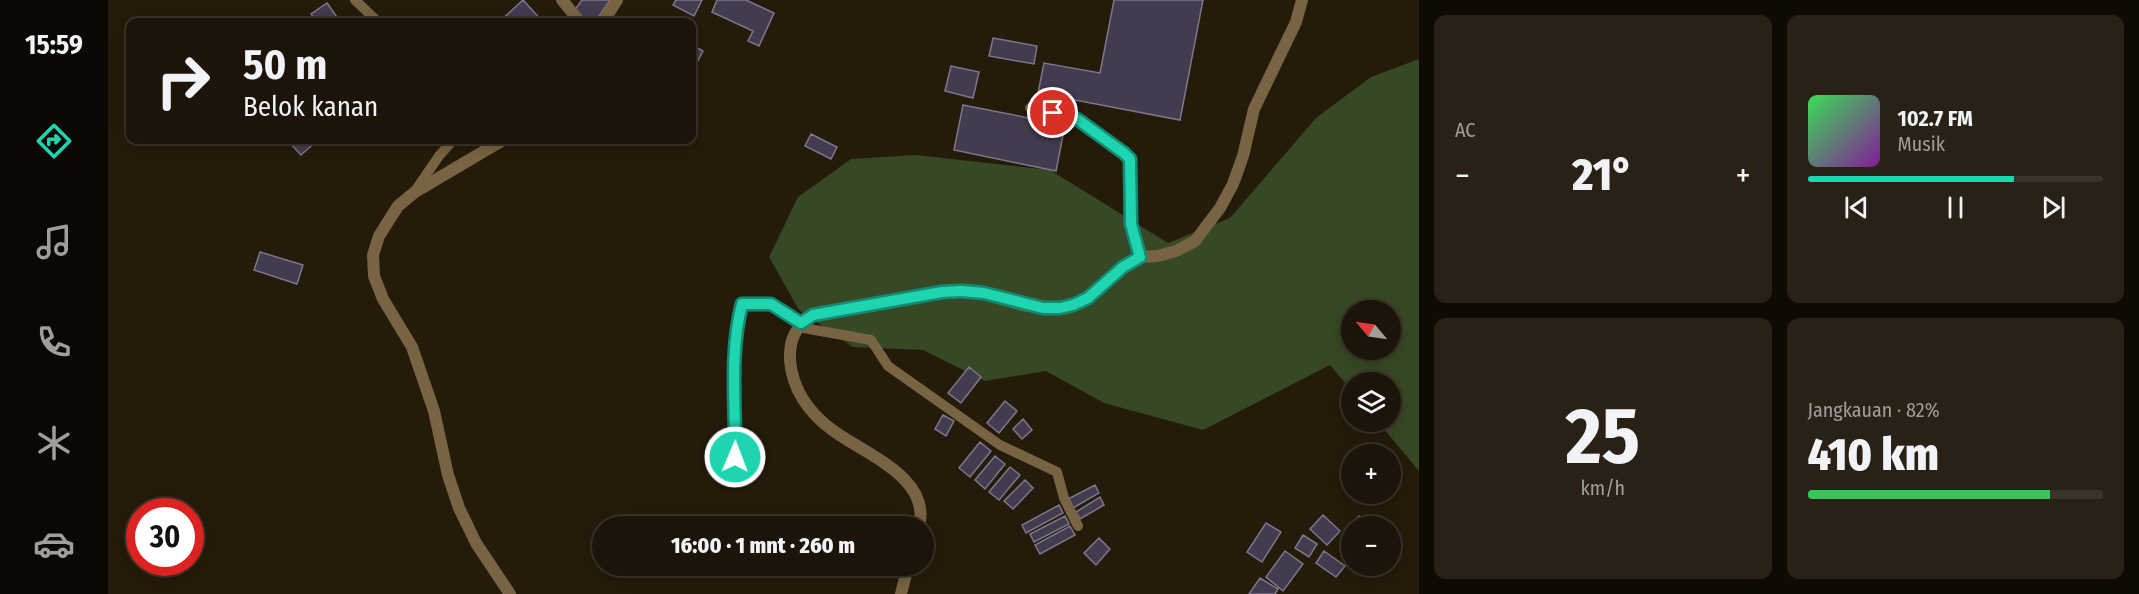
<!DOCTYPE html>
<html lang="id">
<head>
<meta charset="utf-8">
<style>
	body { margin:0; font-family:"Fira Sans Condensed",sans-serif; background:#292116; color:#f1f3f6; height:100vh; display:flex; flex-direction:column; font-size:22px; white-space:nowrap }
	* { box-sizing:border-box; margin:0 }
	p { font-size:20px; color:#a09e9c }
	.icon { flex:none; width:33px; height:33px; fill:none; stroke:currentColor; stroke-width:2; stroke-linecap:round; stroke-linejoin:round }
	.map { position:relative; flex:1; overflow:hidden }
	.panel { display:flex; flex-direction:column; gap:15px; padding:15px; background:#0f0b04; width:720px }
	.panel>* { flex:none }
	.top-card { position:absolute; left:18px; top:18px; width:570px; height:126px; border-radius:12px; box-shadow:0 3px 15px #0003,0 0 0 2px #3a3329; background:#1c1408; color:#f1f3f6; overflow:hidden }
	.needle { width:39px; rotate:299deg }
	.fabs { position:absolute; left:1233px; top:300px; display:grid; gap:12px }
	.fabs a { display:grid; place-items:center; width:60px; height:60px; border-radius:50%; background:#1c1408; box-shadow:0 3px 15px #0003,0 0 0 2px #3a3329; font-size:30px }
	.speed { position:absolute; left:18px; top:498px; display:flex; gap:12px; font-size:30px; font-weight:700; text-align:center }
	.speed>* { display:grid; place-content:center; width:78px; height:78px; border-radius:50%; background:#1c1408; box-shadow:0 3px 15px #0003,0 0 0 2px #3a3329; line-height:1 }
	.speed .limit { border:9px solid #d22; background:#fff; color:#111 }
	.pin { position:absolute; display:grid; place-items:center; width:51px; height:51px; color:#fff; margin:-26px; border:3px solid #fff; border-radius:50%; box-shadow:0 2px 6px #0007 }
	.me { position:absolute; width:66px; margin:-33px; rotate:1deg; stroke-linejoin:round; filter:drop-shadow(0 0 4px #0008) }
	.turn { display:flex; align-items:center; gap:21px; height:126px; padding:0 18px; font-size:27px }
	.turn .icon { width:78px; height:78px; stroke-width:2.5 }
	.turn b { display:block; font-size:42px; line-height:51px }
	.big { font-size:45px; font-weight:800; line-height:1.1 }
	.panel .widget { flex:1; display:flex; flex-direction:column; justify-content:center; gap:9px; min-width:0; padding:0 21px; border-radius:12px; background:#292116 }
	.panel .dial { align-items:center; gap:0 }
	.dial b { font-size:78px; line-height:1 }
	.song { display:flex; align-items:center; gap:18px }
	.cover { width:72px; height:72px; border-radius:9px; background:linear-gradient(135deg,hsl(130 70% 55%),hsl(290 70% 35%)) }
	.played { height:6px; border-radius:3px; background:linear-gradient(90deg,#1fd5b0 70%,#3a3329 70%) }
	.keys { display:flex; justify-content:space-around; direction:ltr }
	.heat { display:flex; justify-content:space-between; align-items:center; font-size:33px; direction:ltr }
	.charge { height:9px; border-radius:4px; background:linear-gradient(90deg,#34c759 82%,#3a3329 0) }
	.panel .tiles { flex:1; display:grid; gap:15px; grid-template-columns:repeat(2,1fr) }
	.trip { position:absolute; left:484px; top:516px; width:342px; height:60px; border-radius:30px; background:#1c1408; box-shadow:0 3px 15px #0003,0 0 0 2px #3a3329; font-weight:800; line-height:60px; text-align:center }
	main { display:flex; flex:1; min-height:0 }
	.menu { display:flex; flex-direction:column; width:108px; justify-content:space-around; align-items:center; background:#0b0803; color:#a09e9c }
	.menu .icon { width:42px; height:42px }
	.menu .on { color:#1fd5b0 }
	.menu b { font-size:27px; color:#f1f3f6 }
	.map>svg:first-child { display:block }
	.forest { fill:#374824; fill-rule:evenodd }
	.building { fill:#433c4e; stroke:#7e768b; stroke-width:1.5 }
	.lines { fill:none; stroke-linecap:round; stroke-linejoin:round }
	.lane { stroke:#786442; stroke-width:10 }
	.street { stroke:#786442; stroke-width:12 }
	.route-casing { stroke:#148a72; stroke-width:15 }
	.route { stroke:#1fd5b0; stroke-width:10 }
</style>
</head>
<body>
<main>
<nav class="menu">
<b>15:59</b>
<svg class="icon on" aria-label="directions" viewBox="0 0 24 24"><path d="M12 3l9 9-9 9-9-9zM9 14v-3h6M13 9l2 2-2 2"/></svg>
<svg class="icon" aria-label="music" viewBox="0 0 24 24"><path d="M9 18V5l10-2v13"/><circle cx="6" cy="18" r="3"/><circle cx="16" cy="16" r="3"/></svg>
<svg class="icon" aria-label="phone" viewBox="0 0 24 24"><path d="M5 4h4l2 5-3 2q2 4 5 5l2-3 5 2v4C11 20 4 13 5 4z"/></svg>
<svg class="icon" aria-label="climate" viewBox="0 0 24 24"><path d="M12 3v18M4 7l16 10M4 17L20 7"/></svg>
<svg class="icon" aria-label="car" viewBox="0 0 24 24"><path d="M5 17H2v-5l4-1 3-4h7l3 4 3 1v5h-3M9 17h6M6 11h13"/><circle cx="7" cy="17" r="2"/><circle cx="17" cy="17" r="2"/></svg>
</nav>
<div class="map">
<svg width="1311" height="594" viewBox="0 0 1311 594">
	<rect width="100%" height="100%" fill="#251b0a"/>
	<path class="forest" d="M1311,59V471L1270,422H1282V382H1244L1243,390L1222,365L1095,430L996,403L938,371L877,381L815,350L745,347L691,310L661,257L690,197L743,159L808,155L942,170L1060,243L1122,218L1208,118L1263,77ZM1244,310H1282V350H1244Z"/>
	<path class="building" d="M415,0L435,22H391Z
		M474,0H502L487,22H483L466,11Z
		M568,0H594L586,16L565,5Z
		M609,0H638L666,13L651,46L640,41L645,31L604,12Z
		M1006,0H1095L1072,120L930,93L936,63L992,73Z
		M219,3L229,17L220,22H209L203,14Z
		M885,38L929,46L926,64L881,56Z
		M584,45L595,51L585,70L584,69Z
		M843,66L871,72L865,98L837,91Z
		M855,105L957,125L948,171L846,150Z
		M703,134L729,147L723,159L697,146Z
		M179,140H210L193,155Z
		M152,252L195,265L189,284L146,270Z
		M861,367L873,377L853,403L840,393Z
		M897,401L909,411L891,433L879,423Z
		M835,415L846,421L838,436L827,429Z
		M915,419L924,430L914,439L905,429Z
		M872,442L883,451L862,477L851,468Z
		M887,456L897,464L877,489L867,480Z
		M902,467L912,475L891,500L881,492Z
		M917,480L925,488L905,509L896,501Z
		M987,485L991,493L965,508L960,499Z
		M992,497L996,505L972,519L968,512Z
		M951,505L955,513L918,533L914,525Z
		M1215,515L1232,531L1219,545L1202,529Z
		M957,516L961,524L926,542L922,534Z
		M1251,516L1261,526H1244V533L1239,528Z
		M1158,523L1173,532L1154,562L1139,552Z
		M962,526L967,535L932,554L927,545Z
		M1195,535L1209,544L1201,557L1187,548Z
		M991,538L1002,549L988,565L976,553Z
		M1177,551L1195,564L1175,591L1158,577Z
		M1216,551L1237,566L1228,577L1208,563Z
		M1152,578L1170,589L1167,594H1141Z"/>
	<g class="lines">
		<path class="lane" d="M247,0L270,22
			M922,108L968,119L1016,153L1022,159L1023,224L1032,257
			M307,191L331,156L345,140
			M690,327L763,340L780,366L892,445L949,472L956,498L970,526"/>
		<path class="street" d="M454,0L472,22
			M495,22L509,0
			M395,140L307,192L290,206L271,236L265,255L266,276L275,299L304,347L326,411L340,475L351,508L368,543L402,594
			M627,457C627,406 621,354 634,304H663L693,323
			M811,526C824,477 754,453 723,429C700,412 684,388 682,360C681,339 688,326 705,315L834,292L854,291L876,293L914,305L935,308H952L965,305L980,298L1015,267L1032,257L1050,256L1068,251L1087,241L1112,208L1125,184L1135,156L1146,109L1188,22L1194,0
			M793,594L800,566"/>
	</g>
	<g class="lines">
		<g class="route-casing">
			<path id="route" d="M627,457C628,406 621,354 634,304H663L693,323L705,315L834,292L854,291L876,293L935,308H952L965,305L980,298L1015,267L1032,257L1023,224L1022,159L1016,153L969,119L945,113"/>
		</g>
		<use href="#route" class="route"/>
	</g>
</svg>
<div class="fabs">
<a><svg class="needle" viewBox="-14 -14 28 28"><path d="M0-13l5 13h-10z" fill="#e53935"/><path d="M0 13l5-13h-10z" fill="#a09e9c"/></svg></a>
<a><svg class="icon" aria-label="layers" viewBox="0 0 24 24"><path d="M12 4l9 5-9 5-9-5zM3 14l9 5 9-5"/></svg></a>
<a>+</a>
<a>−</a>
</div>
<div class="speed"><div class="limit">30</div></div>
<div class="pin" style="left:945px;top:113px;background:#d93025"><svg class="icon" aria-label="arrive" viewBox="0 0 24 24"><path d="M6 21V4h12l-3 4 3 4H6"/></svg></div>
<svg class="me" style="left:627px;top:457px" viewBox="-20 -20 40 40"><circle r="17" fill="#1fd5b0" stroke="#fff" stroke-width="3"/><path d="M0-11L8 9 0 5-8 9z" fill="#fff"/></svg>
<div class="trip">16:00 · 1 mnt · 260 m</div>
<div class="top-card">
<div class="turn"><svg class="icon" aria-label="right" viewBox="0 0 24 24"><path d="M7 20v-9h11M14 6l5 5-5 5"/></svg><div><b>50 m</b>Belok kanan</div></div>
</div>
</div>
<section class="panel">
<div class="tiles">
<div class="widget"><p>AC</p>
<div class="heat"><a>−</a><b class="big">21°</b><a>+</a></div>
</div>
<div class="widget">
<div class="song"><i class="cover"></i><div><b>102.7 FM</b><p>Musik</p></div></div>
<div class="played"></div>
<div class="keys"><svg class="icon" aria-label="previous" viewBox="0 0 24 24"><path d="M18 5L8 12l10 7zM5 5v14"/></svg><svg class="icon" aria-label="pause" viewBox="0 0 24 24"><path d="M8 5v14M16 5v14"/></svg><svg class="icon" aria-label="next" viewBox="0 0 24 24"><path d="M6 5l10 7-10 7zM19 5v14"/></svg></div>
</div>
<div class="widget dial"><b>25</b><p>km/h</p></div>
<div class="widget"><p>Jangkauan · 82%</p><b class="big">410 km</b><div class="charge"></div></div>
</div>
</section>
</main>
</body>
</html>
